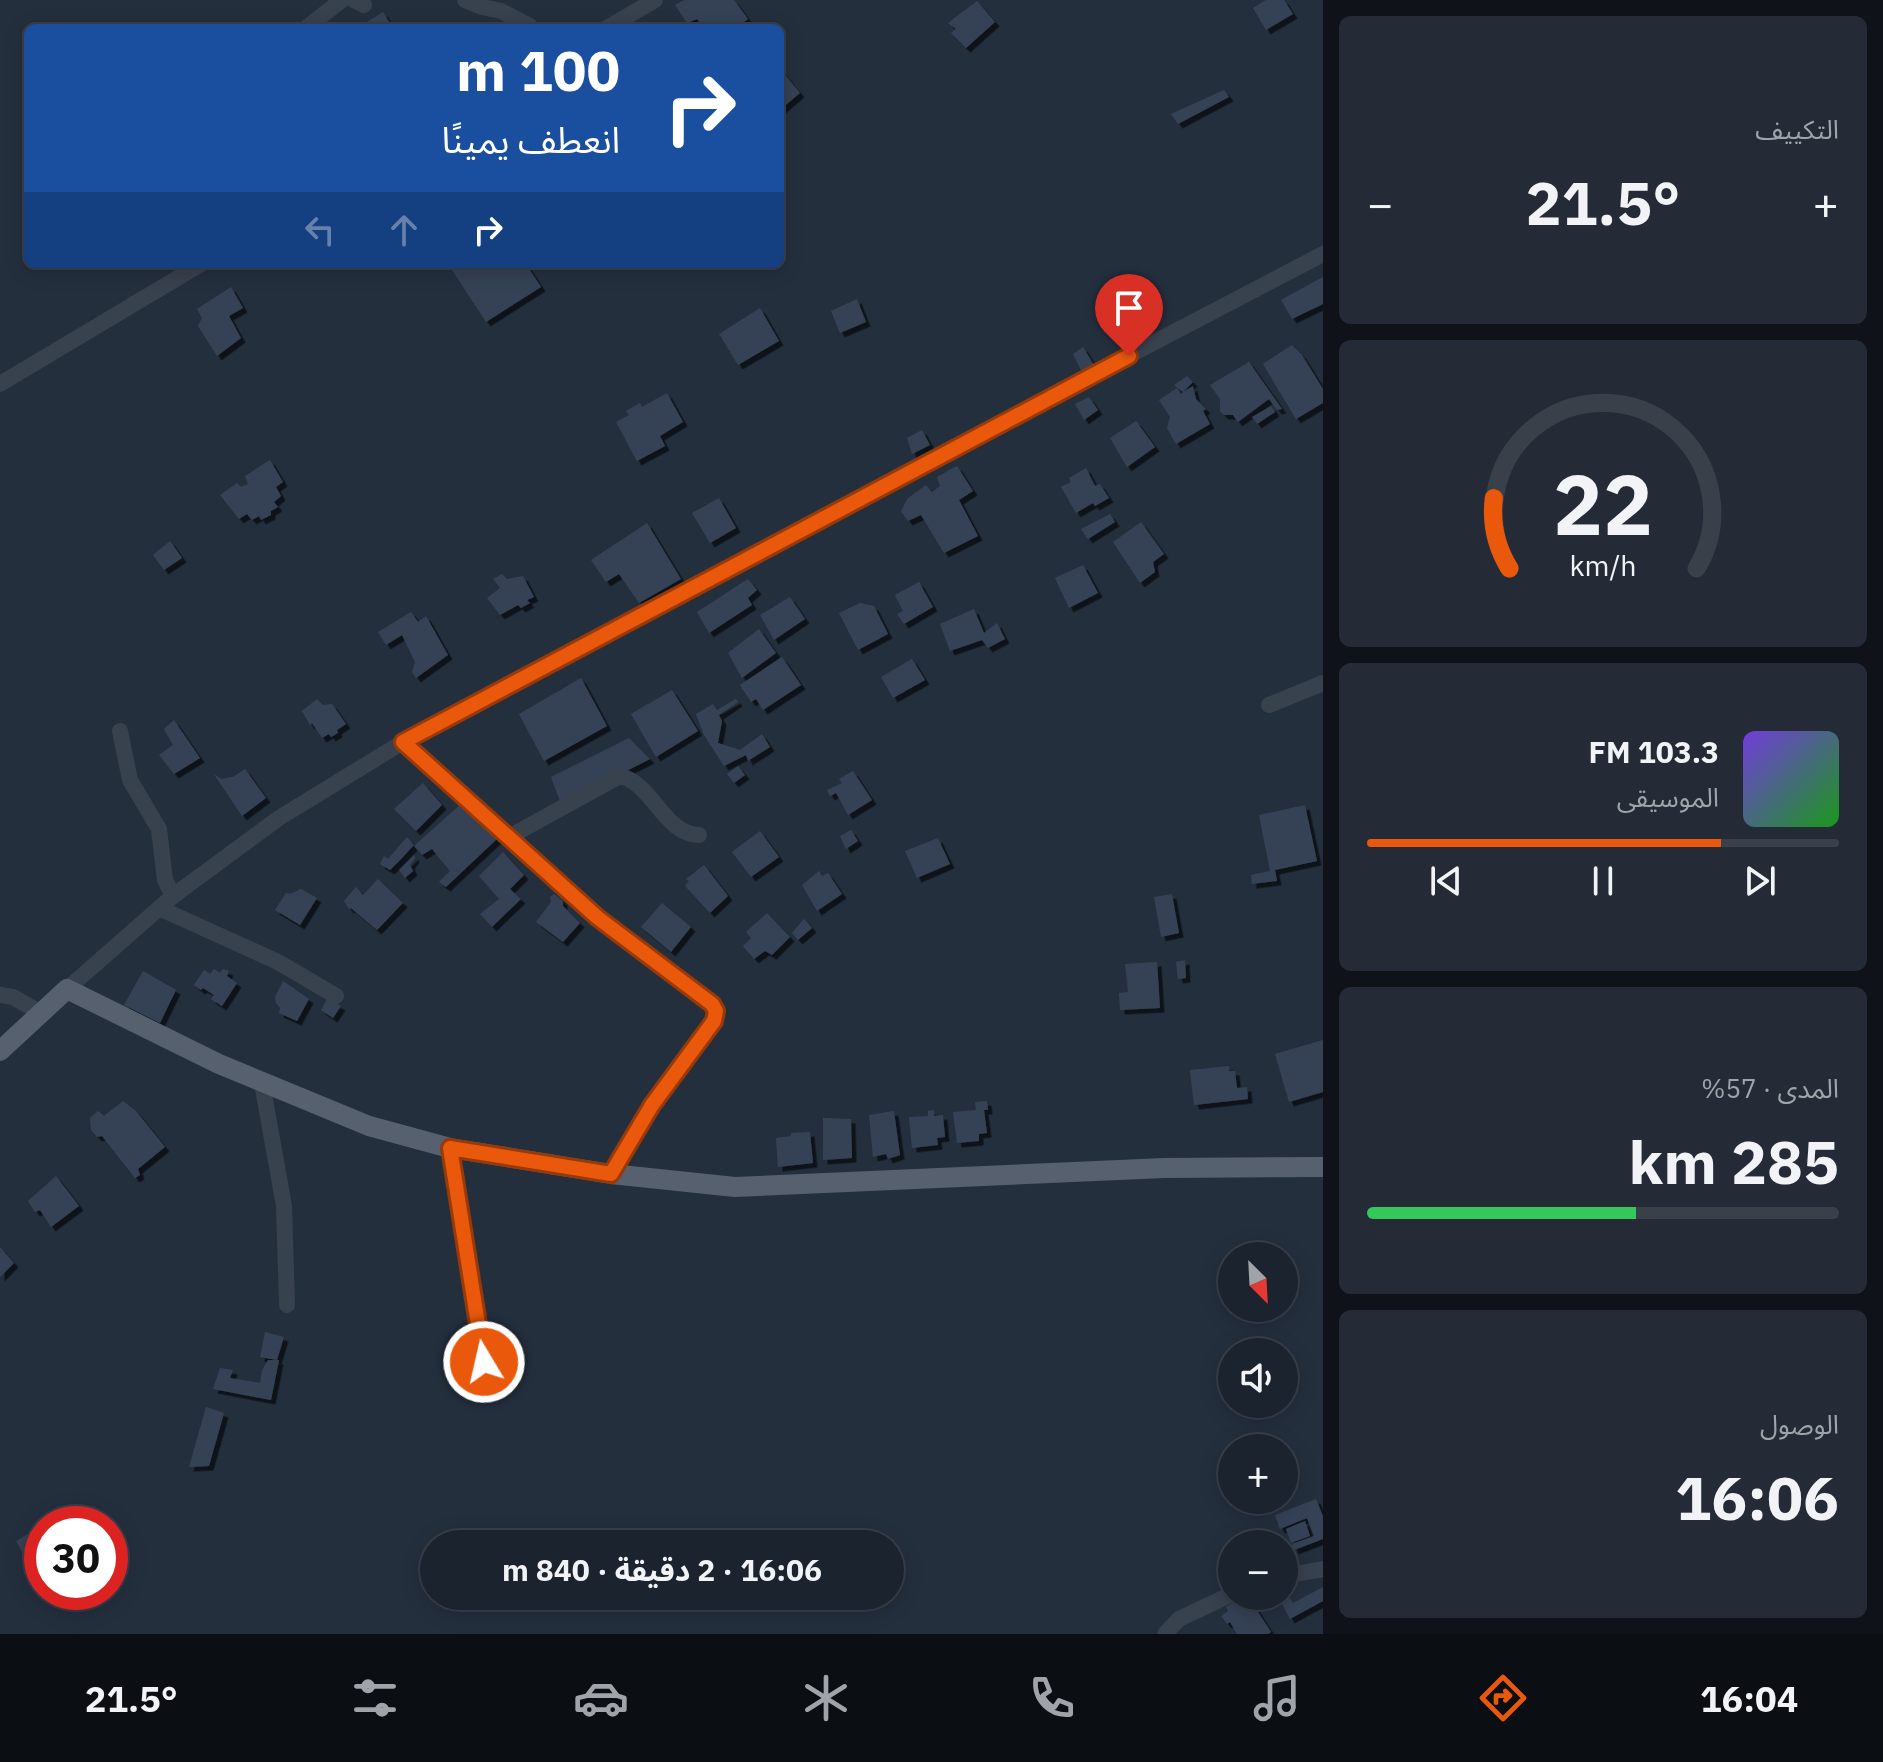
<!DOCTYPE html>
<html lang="ar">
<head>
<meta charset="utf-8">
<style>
	body { margin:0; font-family:"IBM Plex Sans","Noto Sans Arabic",sans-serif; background:#242b36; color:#f1f3f6; direction:rtl; height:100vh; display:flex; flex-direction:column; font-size:30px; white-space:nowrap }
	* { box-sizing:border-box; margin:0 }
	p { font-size:26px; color:#a0a4aa }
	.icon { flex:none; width:44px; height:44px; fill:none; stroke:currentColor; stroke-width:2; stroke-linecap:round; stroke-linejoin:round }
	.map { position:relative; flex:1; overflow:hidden; direction:ltr }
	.sheet { display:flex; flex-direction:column; gap:16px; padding:16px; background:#0f1319; width:560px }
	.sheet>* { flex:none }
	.banner { position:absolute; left:24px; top:24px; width:760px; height:244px; border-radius:12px; box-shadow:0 4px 20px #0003,0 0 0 2px #39404a; direction:rtl; background:#1a4fa0; color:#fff; overflow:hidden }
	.needle { width:52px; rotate:156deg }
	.fabs { position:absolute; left:1218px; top:1242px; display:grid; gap:16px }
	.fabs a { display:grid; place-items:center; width:80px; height:80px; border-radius:50%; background:#1b232e; box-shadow:0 4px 20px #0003,0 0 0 2px #39404a; font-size:40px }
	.speed { position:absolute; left:24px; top:1506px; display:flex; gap:16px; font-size:40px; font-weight:700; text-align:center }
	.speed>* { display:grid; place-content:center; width:104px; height:104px; border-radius:50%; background:#1b232e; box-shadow:0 4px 20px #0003,0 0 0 2px #39404a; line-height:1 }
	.speed .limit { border:12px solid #d22; background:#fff; color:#111 }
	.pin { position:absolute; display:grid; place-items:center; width:68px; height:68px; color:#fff; margin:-82px -34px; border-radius:50% 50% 50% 0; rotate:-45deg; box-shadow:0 0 8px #0007 }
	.pin .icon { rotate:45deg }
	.me { position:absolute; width:88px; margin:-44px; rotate:351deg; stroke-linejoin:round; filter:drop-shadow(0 0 6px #0008) }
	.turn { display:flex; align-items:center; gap:28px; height:168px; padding:0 32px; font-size:36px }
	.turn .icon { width:104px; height:104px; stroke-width:2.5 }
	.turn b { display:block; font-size:56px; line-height:68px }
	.lanes { display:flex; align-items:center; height:76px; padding:0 32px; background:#0003; justify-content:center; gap:40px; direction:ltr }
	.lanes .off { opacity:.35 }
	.big { font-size:60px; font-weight:700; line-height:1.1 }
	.sheet .tile { flex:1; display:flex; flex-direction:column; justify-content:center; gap:12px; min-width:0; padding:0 28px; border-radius:12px; background:#242b36 }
	.sheet .dial { align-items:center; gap:0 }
	.dial svg { height:208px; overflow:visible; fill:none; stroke:#39404a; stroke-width:7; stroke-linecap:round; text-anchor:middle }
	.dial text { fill:#f1f3f6; stroke:none }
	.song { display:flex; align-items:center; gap:24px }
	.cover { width:96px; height:96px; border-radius:12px; background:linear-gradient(135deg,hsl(260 70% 55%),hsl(120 70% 35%)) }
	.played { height:8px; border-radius:4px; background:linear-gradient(90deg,#ea580c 75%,#39404a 75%) }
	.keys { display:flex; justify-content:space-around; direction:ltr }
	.heat { display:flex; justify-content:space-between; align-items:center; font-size:44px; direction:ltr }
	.charge { height:12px; border-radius:6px; background:linear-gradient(90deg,#34c759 57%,#39404a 0) }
	.trip { position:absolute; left:420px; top:1530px; width:484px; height:80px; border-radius:40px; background:#1b232e; box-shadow:0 4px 20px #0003,0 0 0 2px #39404a; font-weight:700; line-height:80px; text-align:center; direction:rtl }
	.dock { display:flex; height:128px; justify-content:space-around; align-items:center; background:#0b0e12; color:#a0a4aa }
	.dock .icon { width:56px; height:56px }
	.dock .on { color:#ea580c }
	.dock b { font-size:36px; color:#f1f3f6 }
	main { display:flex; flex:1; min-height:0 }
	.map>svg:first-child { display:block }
	.building { fill:#364354; filter:url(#shadow) }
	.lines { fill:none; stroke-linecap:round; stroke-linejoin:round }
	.minor { stroke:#38414e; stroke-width:16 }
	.major { stroke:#56606e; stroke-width:20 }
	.route-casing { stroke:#983908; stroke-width:20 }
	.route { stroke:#ea580c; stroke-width:14 }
</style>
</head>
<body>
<main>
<section class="sheet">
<div class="tile"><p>التكييف</p>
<div class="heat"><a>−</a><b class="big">21.5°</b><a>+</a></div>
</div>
<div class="tile dial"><svg viewBox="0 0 100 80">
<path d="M14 69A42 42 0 1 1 86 69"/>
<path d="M14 69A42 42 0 0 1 8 42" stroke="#ea580c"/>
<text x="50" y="56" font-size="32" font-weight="700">22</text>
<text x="50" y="72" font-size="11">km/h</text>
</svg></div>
<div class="tile">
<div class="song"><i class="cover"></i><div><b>103.3 FM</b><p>الموسيقى</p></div></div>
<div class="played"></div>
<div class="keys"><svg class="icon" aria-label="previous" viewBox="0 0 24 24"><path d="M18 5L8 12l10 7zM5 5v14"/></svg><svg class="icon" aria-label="pause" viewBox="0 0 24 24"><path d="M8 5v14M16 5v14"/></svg><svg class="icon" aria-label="next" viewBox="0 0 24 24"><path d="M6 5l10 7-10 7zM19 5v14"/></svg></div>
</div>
<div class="tile"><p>المدى · 57%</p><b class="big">285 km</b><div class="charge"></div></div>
<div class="tile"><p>الوصول</p><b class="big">16:06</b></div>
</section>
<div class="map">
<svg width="1323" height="1634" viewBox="0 0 1323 1634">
	<defs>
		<filter id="shadow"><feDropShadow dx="4.5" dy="4.5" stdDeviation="0" flood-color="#0009"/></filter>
	</defs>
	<rect width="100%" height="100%" fill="#242f3e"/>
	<path class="building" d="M684,0H734L748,19L736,28H704L697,19L687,23L675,5Z
		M1266,0H1284L1293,14L1266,30L1253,8Z
		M977,1L995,22L966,48L951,33L956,29L948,23Z
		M383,12L393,28H357Z
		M780,69L800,93L780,110Z
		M1224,90L1229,97L1178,124L1171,114Z
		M448,264H526L541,287L486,322Z
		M1323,277V304L1292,319L1281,300Z
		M231,287L243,308L229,316L241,338L217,356L198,326L202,318L197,309Z
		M857,299L866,322L840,333L831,311Z
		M760,308L779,341L738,365L719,334Z
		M1292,345L1302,355L1323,389V403L1296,419L1263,364Z
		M1083,347L1094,365L1082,372L1073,354Z
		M1249,362L1282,409L1277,410L1269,399L1238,422L1233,415H1224L1220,411V399L1210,385Z
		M1187,376L1193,382L1183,392L1193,386L1196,399L1206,409L1203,411L1210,424L1176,444L1167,428L1170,417L1159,400L1177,388L1181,394L1183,392L1174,385Z
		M667,393L683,422L660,436L665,446L637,461L616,422L629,415L626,411L640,403L642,407Z
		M1089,397L1098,410L1084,420L1075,404Z
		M1271,406L1275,412L1257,424L1252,417Z
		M1136,421L1155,447L1127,467L1110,438Z
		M922,430L930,445L912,454L907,438Z
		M270,460L283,482L276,487L281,496L274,502L278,507L271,511V515L261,520L259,516L252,520L247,514L239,519L220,495L237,483L241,487L248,484L245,476Z
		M957,466L973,491L959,500L978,536L944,553L921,515L908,521L901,511L908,498L926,485L932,492L940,486L937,477Z
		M1086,468L1095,486L1100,484L1109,498L1095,506L1093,503L1076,513L1061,487L1071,482L1069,478Z
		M719,498L736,528L710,543L692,513Z
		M1110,514L1115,522L1088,539L1081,529Z
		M1141,522L1164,554L1153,562L1155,572L1140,583L1113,542Z
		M647,523L681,579L639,603L619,574L606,582L591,560Z
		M170,541L182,558L164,570L153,555Z
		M1083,565L1098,593L1069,608L1055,578Z
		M502,574L507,579L523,576L534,597L527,600L530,603L521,608L518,605L500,615L487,598L500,588L493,579Z
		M748,579L757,590L748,598L752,605L709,633L697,612Z
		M919,582L933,607L904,624L897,614L903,611L895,595Z
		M790,597L805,619L774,640L760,615Z
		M860,603L874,606L888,634L858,650L839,613Z
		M974,609L984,633L997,623L1005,639L988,648L982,640L950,651L940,624Z
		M411,612L418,622L426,616L448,655L416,678L412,672L415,662L402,635L386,645L378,632Z
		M759,629L776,653L742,678L728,653Z
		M782,657L801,685L763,710L756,699L751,702L740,685Z
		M912,659L925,680L893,698L881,677Z
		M581,678L607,726L544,761L519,714Z
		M672,690L698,731L656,757L631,714Z
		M317,699L323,705L332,704L346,724L337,730L338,733L331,737L329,734L322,738L312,723L310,725L302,711Z
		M736,699L738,702L719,715L722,721L718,743L740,750L762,734L770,747L748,761L746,755L724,766L703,733L696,714L713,704L717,710Z
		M174,720L200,758L174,774L159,755L173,745L164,729Z
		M629,738L650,759L561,804L551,777Z
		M738,766L745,775L734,783L727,774Z
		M245,769L266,798L242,816L214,774L221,779L233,777Z
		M853,771L872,800L848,815L836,793L830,796L827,790L842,783L839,779Z
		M423,783L442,805L416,831L394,809Z
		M460,805L490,828L498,838L446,887L439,882L450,871L432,849L422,855L414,846Z
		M1305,805L1317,861L1275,870L1277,881L1252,884L1251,875L1270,871L1259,815Z
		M851,830L858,841L846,849L840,836Z
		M760,831L779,857L751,877L732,852Z
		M407,837L414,845L401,859L390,870L380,864L384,856L388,859Z
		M938,838L950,864L917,878L905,851Z
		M503,852L524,875L510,889L521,899L492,927L480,914L499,899L479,876Z
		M414,855L415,858L410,865L413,871L405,878L399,870Z
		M704,865L728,896L710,913L685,886L689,881L686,879Z
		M819,871L822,876L828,873L842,894L817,911L802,885Z
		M378,879L403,903L377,930L351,908L349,909L344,901L356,887L363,895Z
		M301,889L317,898L300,925L275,910L286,893L290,894Z
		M554,894L563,901V906L580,923L563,942L536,922L551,902L550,897Z
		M1172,894L1179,933L1161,937L1154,897Z
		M662,903L691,927L671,952L641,927Z
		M767,913L790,937L772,955L765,951L754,959L743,946L751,938L746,932Z
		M804,919L812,928L798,940L792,933Z
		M1185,960L1186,978L1178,979L1176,962Z
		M1157,962L1160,1008L1120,1010L1119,993L1128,992L1125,964Z
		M214,969L220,973L223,969L229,971L227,976L237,983L222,1006L211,999L214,995L203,988L201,990L194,985L204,970L210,974Z
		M143,971L176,990L160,1023L124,1005Z
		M283,981L309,999L297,1021L279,1013L280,1008L276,1003L275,997Z
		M327,999L341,1006L333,1018L321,1010Z
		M1323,1040V1092L1289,1102L1275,1054Z
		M1229,1066V1071H1235L1237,1088L1247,1087L1248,1099L1194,1105L1190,1070Z
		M123,1101L136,1111L165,1147L138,1169L140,1175L135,1178L102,1136L97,1137L91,1130L90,1118L98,1111L104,1116Z
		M987,1101L988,1110H984L987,1133L979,1134V1141L957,1143L953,1112L976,1110L975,1102Z
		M934,1110V1116L943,1115L945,1137L937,1138L938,1145L912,1148L909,1117L928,1116V1111Z
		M894,1111L900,1155L888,1159L886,1154L873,1157L869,1115Z
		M823,1118L851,1119L852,1158L823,1160Z
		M810,1132L813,1163L778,1167L776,1138L791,1136V1133Z
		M56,1176L79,1206L51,1227L40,1210L35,1212L28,1201Z
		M0,1247L14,1263L0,1277Z
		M265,1332L284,1337L277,1360L260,1357Z
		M268,1360H279L271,1400L213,1389L220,1368L233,1370L230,1378L260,1383L262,1370Z
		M468,1367L469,1378L451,1381L450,1370Z
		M206,1407L224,1413L209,1466L189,1467Z
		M1316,1499L1323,1516V1539L1294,1550L1292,1544L1314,1536L1307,1518L1280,1529L1275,1515Z
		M1305,1521L1310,1536L1291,1543L1286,1529Z
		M28,1534L38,1551L26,1559L16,1541Z
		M1323,1587V1601L1290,1619L1281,1602L1290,1598L1293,1603Z
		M1249,1598L1271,1632L1268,1634H1237L1230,1622L1227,1624L1221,1616L1228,1611L1226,1607L1236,1601L1238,1605Z"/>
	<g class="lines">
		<path class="minor" d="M354,0L364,5
			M465,0L482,7L501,11L530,26
			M306,28L342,0
			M607,28L655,0
			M0,384L201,264
			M1269,705L1323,683
			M120,731L130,780L159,829L165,880L173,896
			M403,742L598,918L715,1007L714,1021L652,1105L611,1174
			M507,838L618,777H624C654,788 665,834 699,835
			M159,908L278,962L336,996
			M67,989L173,896L279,818L403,742L906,472L1323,254
			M0,995L13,997L41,1013
			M262,1083L284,1206L287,1305
			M450,1148L484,1360L481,1367
			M1284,1576L1323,1569
			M1165,1634L1179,1619L1232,1594"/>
		<path class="major" d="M0,1051L67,989L219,1064L369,1126L450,1148L611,1174L735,1187L1164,1168L1323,1167"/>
	</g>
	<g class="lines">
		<g class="route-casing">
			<path id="route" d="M484,1362L450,1148L611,1174L652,1105L714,1021L716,1011L712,1004L598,918L403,742L1129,356"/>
		</g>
		<use href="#route" class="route"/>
	</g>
</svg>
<div class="fabs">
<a><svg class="needle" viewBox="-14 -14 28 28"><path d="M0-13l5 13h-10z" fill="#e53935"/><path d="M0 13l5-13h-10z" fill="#a0a4aa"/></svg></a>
<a><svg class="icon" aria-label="sound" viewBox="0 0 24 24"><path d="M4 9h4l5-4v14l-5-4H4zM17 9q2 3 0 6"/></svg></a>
<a>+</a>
<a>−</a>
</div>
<div class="speed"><div class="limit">30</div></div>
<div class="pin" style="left:1129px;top:356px;background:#d93025"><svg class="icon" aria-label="arrive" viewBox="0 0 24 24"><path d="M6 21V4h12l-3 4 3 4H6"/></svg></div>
<svg class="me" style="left:484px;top:1362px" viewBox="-20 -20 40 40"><circle r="17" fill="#ea580c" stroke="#fff" stroke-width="3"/><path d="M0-11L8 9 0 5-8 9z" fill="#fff"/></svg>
<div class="trip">16:06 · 2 دقيقة · 840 m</div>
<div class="banner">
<div class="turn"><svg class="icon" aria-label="right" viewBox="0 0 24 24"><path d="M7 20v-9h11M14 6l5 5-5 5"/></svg><div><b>100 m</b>انعطف يمينًا</div></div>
<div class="lanes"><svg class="icon off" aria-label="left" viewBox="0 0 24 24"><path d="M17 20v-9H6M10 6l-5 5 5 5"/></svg><svg class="icon off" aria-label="ahead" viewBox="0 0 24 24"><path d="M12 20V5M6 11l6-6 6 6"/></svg><svg class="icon" aria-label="right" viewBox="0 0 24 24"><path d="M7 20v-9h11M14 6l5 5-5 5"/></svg></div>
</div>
</div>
</main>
<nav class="dock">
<b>16:04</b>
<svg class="icon on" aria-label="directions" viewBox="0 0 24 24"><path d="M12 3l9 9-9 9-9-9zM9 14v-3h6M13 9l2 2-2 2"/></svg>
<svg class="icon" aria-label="music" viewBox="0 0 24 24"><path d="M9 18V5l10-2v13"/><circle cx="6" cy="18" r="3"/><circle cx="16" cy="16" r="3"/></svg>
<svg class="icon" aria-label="phone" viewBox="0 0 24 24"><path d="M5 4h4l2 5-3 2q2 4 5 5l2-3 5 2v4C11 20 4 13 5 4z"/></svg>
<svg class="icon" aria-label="climate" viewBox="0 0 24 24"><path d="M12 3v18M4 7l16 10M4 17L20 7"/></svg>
<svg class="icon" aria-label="car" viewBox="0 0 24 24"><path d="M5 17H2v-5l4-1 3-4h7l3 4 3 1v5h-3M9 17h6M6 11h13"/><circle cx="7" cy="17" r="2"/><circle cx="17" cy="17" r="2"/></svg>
<svg class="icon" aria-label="filters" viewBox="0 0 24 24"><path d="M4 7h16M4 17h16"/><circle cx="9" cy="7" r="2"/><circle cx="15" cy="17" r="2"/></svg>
<b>21.5°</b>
</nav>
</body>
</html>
